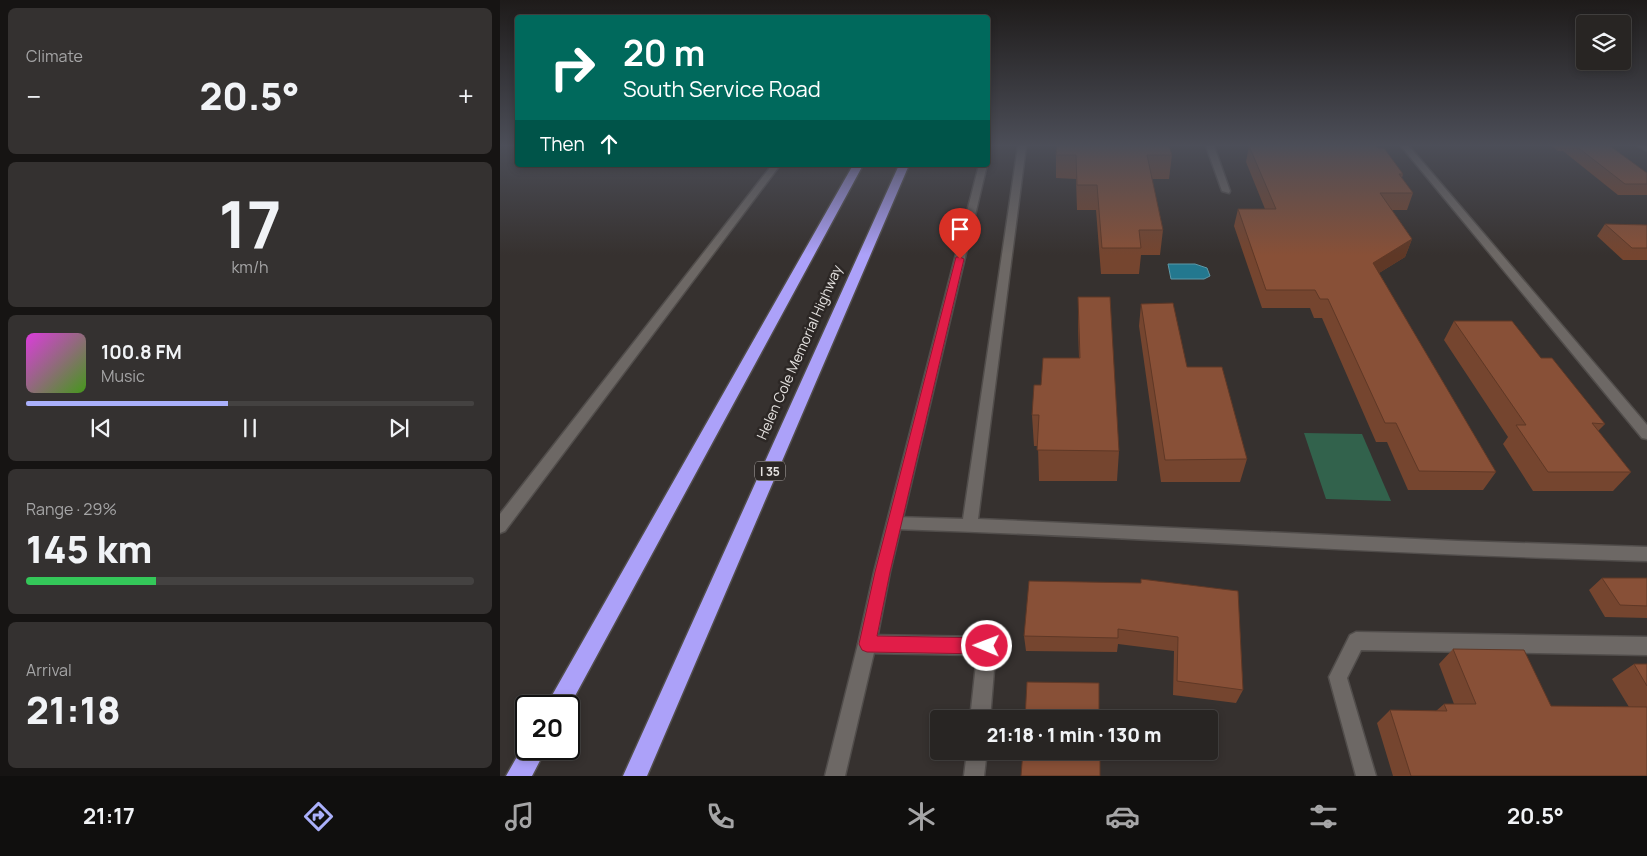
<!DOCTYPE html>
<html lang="en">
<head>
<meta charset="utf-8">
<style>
	body { margin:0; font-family:Manrope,sans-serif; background:#343130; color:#f1f3f6; height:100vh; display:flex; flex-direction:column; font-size:19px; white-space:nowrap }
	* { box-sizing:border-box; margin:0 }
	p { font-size:16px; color:#a5a5a6 }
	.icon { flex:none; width:28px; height:28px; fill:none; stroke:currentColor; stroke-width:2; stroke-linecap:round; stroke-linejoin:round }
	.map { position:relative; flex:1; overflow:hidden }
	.details { display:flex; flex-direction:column; gap:8px; padding:8px; background:#161413; width:500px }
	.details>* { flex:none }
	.guide { position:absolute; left:15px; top:15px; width:475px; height:152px; border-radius:5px; box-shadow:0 2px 8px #0003,0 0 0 1px #444241; background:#00695c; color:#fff; overflow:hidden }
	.controls { position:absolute; left:1076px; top:15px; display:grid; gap:10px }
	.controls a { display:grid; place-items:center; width:55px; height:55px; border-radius:5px; background:#282523; box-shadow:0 2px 8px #0003,0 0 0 1px #444241; font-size:25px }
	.speed { position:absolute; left:15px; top:695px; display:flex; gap:10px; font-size:25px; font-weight:700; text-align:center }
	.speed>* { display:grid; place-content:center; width:65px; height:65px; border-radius:50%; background:#282523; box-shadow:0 2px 8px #0003,0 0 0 1px #444241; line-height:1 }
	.speed .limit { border:2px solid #111; border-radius:8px; background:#fff; color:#111 }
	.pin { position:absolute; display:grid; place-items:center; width:42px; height:42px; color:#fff; margin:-51px -21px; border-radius:50% 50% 50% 0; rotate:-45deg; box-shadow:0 0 5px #0007 }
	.pin .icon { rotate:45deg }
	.me { position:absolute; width:55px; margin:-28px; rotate:271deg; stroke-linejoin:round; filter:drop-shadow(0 0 4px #0008) }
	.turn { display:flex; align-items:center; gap:18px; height:105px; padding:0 25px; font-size:22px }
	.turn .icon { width:65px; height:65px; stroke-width:2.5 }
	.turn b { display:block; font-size:35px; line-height:42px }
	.then { display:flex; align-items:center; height:48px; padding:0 25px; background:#0003; gap:10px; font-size:19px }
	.big { font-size:38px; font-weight:800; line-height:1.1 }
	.details .tile { flex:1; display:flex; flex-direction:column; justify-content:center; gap:8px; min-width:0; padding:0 18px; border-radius:8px; background:#343130 }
	.details .dial { align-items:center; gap:0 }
	.dial b { font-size:65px; line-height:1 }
	.song { display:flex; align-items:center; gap:15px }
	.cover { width:60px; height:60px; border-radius:8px; background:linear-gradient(135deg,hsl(300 70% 55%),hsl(100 70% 35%)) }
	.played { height:5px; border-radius:2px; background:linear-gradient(90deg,#aab0fb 45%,#444241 45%) }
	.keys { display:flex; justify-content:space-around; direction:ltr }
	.heat { display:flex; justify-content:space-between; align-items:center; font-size:28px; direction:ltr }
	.charge { height:8px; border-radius:4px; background:linear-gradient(90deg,#34c759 29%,#444241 0) }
	.trip { position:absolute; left:430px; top:710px; width:288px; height:50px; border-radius:5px; background:#282523; box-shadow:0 2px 8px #0003,0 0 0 1px #444241; font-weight:800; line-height:50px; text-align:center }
	.menu { display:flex; height:80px; justify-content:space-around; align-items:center; background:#100f0e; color:#a5a5a6 }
	.menu .icon { width:35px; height:35px }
	.menu .current { color:#aab0fb }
	.menu b { font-size:22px; color:#f1f3f6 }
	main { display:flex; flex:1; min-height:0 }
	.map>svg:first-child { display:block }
	.green { fill:#32624c }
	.water { fill:#23788f; stroke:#5d98a7 }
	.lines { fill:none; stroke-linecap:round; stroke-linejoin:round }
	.lane-casing { stroke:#514d4b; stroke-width:3 }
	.street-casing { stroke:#514d4b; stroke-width:3 }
	.secondary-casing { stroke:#514d4b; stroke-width:3 }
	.highway-casing { stroke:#514d4b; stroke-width:3 }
	.lane { fill:#6d6865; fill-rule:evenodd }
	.street { fill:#6d6865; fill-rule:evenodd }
	.secondary { fill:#6d6865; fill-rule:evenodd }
	.highway { fill:#aca1f9; fill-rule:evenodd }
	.wall { fill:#75452f }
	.shaded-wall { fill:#5f3826 }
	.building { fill:#885037; stroke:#5f3826 }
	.route { fill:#e11d48; stroke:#92132f }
	.labels { text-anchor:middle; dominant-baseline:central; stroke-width:5; stroke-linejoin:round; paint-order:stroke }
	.shield { fill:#2c2725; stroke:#aeaaa8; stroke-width:1 }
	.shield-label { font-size:12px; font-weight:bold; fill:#e5e2e0 }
	.street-label { font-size:14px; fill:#e5e2e0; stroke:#2c2725 }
</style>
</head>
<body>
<main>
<section class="details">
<div class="tile"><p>Climate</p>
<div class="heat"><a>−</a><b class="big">20.5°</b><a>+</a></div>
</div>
<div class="tile dial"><b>17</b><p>km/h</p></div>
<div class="tile">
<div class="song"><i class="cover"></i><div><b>100.8 FM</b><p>Music</p></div></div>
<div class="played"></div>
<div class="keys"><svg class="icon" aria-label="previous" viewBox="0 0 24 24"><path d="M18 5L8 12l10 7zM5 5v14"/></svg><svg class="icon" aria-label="pause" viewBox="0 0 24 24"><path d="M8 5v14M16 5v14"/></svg><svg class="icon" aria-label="next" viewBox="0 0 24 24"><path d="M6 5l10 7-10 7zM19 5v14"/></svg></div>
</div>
<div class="tile"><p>Range · 29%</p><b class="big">145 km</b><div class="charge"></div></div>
<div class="tile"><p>Arrival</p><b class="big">21:18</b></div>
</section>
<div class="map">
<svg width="1147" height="776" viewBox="0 0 1147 776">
	<rect width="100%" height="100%" fill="#36312f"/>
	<path class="green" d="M804,433L862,434L891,501L826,499Z"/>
	<path class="water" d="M668,264H695L707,268L710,276L704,279H671Z"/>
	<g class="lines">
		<g class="lane-casing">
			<path id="lane" d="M367,635L487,637L493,640L496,646L490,719H470L477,655L367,653L361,650L358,644L361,638Z
				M467,751H487L484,776H464Z"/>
		</g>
		<g class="street-casing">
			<path id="street" d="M518,146H526L478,519L959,541L1147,547V561C896,555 646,537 395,529L390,528L387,523L390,518L395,517L463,519Z
				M706,146H714L730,191L729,193L722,191Z
				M901,146H909L1147,425V439L1142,438Z
				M1138,146H1147V151Z
				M856,632L1147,637V655L861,650L847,678L876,776H856L829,677L850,635Z"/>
		</g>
		<g class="secondary-casing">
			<path id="secondary" d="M272,165H280L5,531L0,533V514Z
				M479,165H487L390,572L376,644L345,776H325L358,644L374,572Z"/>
		</g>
		<g class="highway-casing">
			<path id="highway" d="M353,165H363L69,707L46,706Z
				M399,165H409L147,776H123Z
				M26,741V749H46L32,776H6Z"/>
		</g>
		<use href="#lane" class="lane"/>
		<use href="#street" class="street"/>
		<use href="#secondary" class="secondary"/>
		<use href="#highway" class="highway"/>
	</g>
	<path class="wall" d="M749,146L903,174L902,178L913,193L907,210H892L912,239L905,257L879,273L996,472L983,490H908L887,442H876L822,318H814L810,308H762L734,226L738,209H765L746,162Z
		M1052,146H1110L1147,173V195H1118L1063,151H1058Z
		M556,155H672L669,179H652L663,230L660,255H641L639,274H601L596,210H577L576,179L556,178Z
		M1105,224L1147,225V260H1123L1097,236Z
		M578,297L619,451L617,481H539L538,446H534L532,415L541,385L579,358L578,327Z
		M641,304L687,367L747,459L740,482H661L639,326Z
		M954,321L1041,358L1105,424L1098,431L1131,472L1113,491H1033L1003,444L1008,437L944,340Z
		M1102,578H1147V618L1105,617L1089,590Z
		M738,591L743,690L736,703L673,695L674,651L618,644L617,652L526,651L524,636Z
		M953,649L1051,706L1129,707L1112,679L1134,664H1147V776H893L877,723L890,710L936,711L944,704H954L939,664Z"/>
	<path class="shaded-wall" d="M912,239L905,257L866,281L873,263Z"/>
	<path class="building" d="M557,146H669L672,155H647L663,230H639L641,248H602L597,185H577L576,155H556Z
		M749,146H877L878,148H884L903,174H899L913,193H880L912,239L873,263L996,472L919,471L896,423H885L828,299H820L815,290H766L738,209H776Z
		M1076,146H1110L1147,173V184H1125Z
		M1105,224L1147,225V248H1132Z
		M578,297H610L619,451L537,450L539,415H532L534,385H541L543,358H580Z
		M673,303L687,367H722L747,459L665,460L641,304Z
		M954,321H1012L1041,358H1052L1105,424L1092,423L1131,472H1048L1016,425H1026Z
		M1102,578H1147V606L1120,605Z
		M641,579L738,591L743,690L677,681L678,637L618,629V638L524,636L529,581L641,583Z
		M953,649L1024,650L1051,706L1147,707V776H911L890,710L947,711L944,704H976Z
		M1134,664H1147V686Z
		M527,682L599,683V719H525Z
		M523,751H600V776H521Z"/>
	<linearGradient id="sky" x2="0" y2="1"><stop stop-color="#1e1b1a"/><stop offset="0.57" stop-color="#4c4e58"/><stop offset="1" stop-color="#4c4e58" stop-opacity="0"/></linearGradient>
	<rect width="1147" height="255" fill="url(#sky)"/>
	<path class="route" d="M456,257H460L464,259L390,572L377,636L487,638L493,641L495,646L493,652L487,654L367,652L362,650L359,644L375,572Z"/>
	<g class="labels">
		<rect class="shield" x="255" y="461.5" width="30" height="19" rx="4"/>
		<g class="shield-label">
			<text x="270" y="471">I 35</text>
		</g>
		<g class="street-label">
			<text transform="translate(299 352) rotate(-66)">Helen Cole Memorial Highway</text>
		</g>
	</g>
</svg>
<div class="controls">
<a><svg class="icon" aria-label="layers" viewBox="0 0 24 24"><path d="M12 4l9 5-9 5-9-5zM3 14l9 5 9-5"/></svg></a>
</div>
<div class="speed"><div class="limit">20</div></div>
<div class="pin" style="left:460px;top:259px;background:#d93025"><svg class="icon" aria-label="arrive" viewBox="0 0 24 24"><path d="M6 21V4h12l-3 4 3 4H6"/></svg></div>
<svg class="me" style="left:487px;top:646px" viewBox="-20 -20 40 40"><circle r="17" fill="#e11d48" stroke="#fff" stroke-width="3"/><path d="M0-11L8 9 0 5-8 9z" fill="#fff"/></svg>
<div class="trip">21:18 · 1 min · 130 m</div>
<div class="guide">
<div class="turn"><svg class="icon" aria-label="right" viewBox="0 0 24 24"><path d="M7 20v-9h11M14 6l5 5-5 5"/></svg><div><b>20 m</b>South Service Road</div></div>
<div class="then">Then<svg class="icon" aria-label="ahead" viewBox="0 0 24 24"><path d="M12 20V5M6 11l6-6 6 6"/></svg></div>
</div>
</div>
</main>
<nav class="menu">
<b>21:17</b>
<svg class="icon current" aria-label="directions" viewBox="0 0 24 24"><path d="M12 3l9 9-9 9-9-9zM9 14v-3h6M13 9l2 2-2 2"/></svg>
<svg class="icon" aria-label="music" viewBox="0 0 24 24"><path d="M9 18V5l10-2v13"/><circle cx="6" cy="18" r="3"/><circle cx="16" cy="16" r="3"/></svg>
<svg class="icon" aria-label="phone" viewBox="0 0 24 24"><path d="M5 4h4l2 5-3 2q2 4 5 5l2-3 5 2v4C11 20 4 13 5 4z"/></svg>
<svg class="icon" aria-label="climate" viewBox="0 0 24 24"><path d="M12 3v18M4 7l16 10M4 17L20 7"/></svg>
<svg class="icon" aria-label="car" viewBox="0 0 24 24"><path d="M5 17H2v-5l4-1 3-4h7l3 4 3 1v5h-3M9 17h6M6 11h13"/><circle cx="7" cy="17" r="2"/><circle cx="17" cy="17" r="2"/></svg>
<svg class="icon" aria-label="filters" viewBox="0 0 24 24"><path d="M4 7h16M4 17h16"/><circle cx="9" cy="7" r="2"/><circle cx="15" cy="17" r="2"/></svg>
<b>20.5°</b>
</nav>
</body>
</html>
